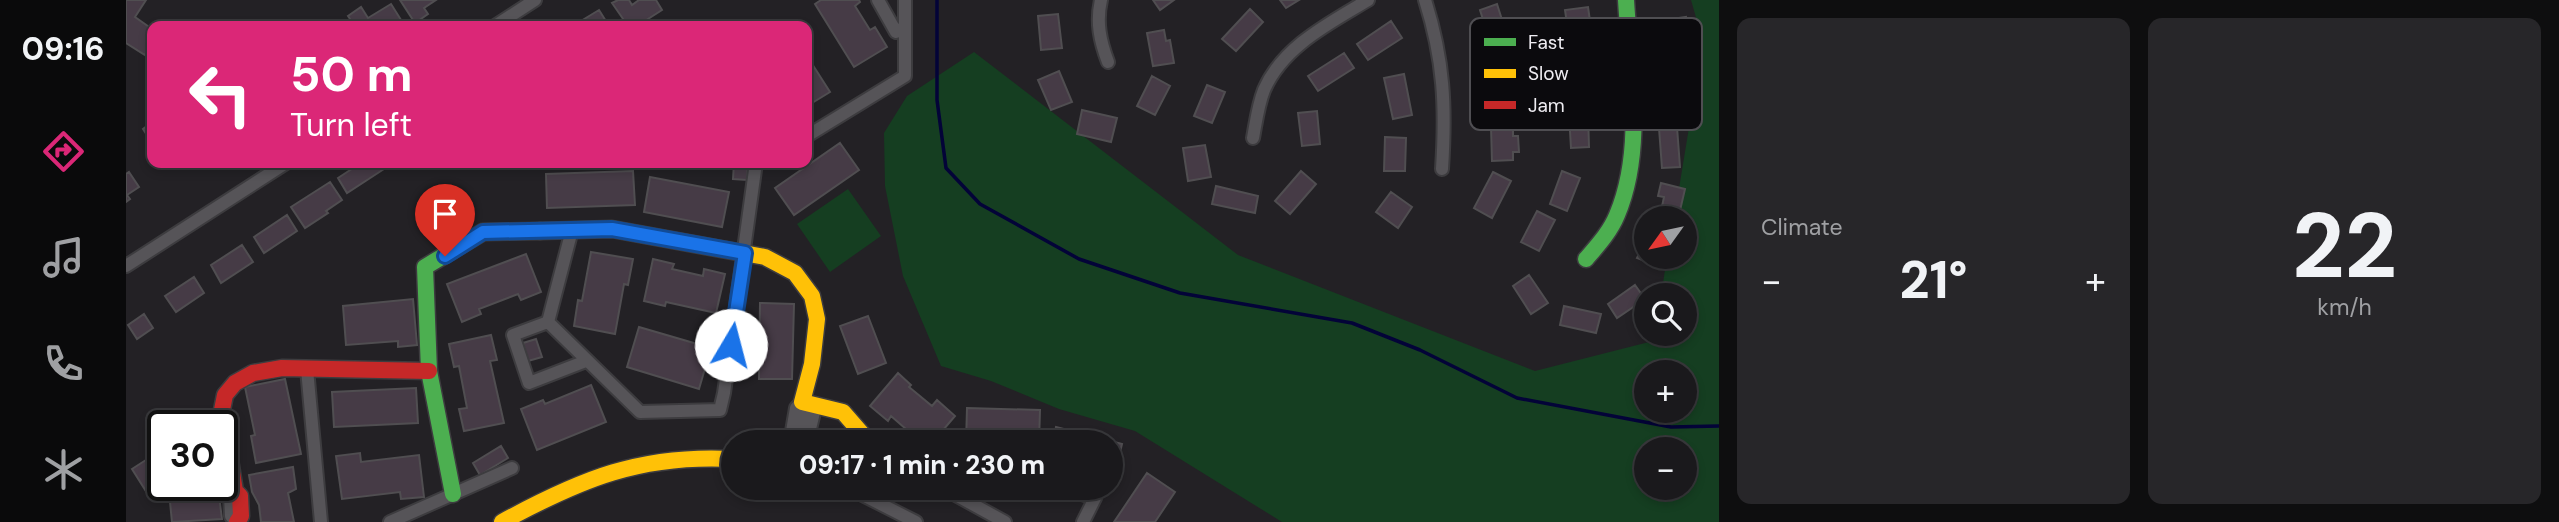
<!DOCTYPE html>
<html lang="en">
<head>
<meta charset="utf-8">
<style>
	body { margin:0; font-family:"DM Sans",sans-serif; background:#272629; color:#f1f3f6; height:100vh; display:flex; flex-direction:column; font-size:26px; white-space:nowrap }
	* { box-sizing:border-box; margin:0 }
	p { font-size:23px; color:#9fa0a3 }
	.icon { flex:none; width:38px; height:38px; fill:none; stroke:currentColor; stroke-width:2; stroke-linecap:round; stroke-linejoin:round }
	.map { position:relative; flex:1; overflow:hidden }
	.drawer { display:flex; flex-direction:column; gap:18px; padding:18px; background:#0e0e0f; width:840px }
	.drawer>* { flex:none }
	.banner { position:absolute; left:21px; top:21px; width:665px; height:147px; border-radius:14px; box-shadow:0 4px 10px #0003,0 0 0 2px #38383b; background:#db2777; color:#fff; overflow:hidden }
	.needle { width:46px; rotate:237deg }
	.tools { position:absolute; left:1508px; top:206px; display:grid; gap:14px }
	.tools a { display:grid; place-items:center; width:63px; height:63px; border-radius:50%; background:#1a191c; box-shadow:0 4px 10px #0003,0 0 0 2px #38383b; font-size:35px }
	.speed { position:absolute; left:21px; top:410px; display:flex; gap:14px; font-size:35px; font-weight:700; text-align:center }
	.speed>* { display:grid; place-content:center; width:91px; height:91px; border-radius:50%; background:#1a191c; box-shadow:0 4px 10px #0003,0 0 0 2px #38383b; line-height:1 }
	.speed .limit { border:4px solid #111; border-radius:10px; background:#fff; color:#111 }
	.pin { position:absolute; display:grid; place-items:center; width:60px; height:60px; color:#fff; margin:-72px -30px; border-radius:50% 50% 50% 0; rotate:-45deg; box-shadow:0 0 7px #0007 }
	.pin .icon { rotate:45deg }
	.me { position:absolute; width:77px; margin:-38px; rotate:8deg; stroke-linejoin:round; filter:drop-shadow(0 0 5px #0008) }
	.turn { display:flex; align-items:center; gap:24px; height:147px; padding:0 28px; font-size:32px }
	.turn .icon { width:91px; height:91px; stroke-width:2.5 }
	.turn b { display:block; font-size:49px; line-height:60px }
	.big { font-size:52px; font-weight:800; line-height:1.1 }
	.drawer .widget { flex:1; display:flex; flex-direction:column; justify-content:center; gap:10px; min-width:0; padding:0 24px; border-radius:14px; background:#272629 }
	.drawer .dial { align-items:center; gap:0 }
	.dial b { font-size:91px; line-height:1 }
	.heat { display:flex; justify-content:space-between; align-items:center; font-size:38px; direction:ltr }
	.drawer .tiles { flex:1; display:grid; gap:18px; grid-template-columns:repeat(2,1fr) }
	.trip { position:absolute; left:595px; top:430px; width:402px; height:70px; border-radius:35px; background:#1a191c; box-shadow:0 4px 10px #0003,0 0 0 2px #38383b; font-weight:800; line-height:70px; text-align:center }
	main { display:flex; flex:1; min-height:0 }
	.dock { display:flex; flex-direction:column; width:126px; justify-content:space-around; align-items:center; background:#0a0a0b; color:#9fa0a3 }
	.dock .icon { width:49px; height:49px }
	.dock .active { color:#db2777 }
	.dock b { font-size:32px; color:#f1f3f6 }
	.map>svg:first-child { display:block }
	.green { fill:#153e21; fill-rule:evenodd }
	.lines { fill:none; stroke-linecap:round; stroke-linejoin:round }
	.stream { stroke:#030338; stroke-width:3.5 }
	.building { fill:#463b46; stroke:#504e51; stroke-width:2 }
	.street-casing { stroke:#3d3c3f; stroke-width:16 }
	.fast-casing { stroke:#3d3c3f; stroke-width:19 }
	.slow-casing { stroke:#3d3c3f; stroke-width:19 }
	.jam-casing { stroke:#3d3c3f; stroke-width:19 }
	.street { stroke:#565458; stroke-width:12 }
	.fast { stroke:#4caf50; stroke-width:16 }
	.slow { stroke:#ffc107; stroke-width:16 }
	.jam { stroke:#c62828; stroke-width:16 }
	.route-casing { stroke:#114b97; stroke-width:18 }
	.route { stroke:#1a73e8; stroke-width:12 }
	.key { fill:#0b0a0d; stroke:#4f4e52; stroke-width:2 }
	.key-label { font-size:19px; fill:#efedf2 }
</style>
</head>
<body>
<main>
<nav class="dock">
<b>09:16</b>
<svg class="icon active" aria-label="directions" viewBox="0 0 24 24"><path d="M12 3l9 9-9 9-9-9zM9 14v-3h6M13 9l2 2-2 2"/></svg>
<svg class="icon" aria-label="music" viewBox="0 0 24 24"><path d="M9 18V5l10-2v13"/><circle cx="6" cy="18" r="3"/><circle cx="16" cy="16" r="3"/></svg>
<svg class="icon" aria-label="phone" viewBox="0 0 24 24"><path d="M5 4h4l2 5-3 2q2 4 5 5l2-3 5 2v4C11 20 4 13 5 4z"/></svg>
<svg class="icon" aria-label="climate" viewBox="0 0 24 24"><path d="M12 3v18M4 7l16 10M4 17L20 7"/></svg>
</nav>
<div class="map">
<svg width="1593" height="522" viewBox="0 0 1593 522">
	<rect width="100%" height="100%" fill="#232125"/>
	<path class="green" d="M1565,0H1593V522H1156L1009,431L933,409L865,381L815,366L777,276L759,186L758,133L781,96L848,52L1112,255L1409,371L1527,341L1529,334H1559V296H1535L1541,257H1559V219H1548L1577,42ZM1521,373H1559V411H1521ZM1521,450H1559V488H1521Z
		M722,189L755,236L704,272L671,224Z"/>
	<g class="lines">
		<path class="stream" d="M811,0V100L820,168L854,204L953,259L1054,293L1226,323L1294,350L1391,398L1545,427L1593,426"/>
	</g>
	<path class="building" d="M0,0H20L9,17L26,29V43L19,55L0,43Z
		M274,0H310L298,8L302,14L289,23Z
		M492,0H503L506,5L513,0H530L536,10L511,26H502L486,3Z
		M695,0H733L734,2L729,6L744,30L749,27L761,47L728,67L689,4Z
		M1027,0H1048L1034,10Z
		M1154,0H1173L1160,8Z
		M265,4L277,23L271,26H229L222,16L235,7L242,18Z
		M1371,4L1384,45L1367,50L1354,10Z
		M1462,7L1468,49L1445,52L1439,10Z
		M1124,9L1137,22L1110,51L1096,39Z
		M473,10L483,26H459L455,21Z
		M932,14L936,48L915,50L912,16Z
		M1560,17L1565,57L1538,61L1532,21Z
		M1265,21L1276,38L1242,60L1231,44Z
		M1038,30L1040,41L1044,40L1048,63L1027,66L1021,33Z
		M1218,53L1228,68L1192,91L1182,76Z
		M681,56L704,92L681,106Z
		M933,71L946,102L925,110L912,80Z
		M1278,74L1286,115L1267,119L1258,78Z
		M1026,76L1044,86L1029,115L1011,106Z
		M1081,85L1099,92L1086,123L1068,116Z
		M956,110L991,118L985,142L951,134Z
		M1191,111L1194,144L1176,146L1172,113Z
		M1462,113L1463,147L1445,148L1443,114Z
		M26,122V143L17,129Z
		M1387,126V136H1392L1393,152H1387V160L1366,161L1365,127Z
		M1551,127L1554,167L1536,168L1533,128Z
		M1259,137L1280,138L1279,171H1258Z
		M714,143L733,170L668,215L649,188Z
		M1079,145L1085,177L1062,181L1057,148Z
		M235,163H255L258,169L221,193L212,178Z
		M608,163H622L621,180L607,179Z
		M507,171L509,205L421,208L420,174Z
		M1175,171L1190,184L1164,214L1149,201Z
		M1436,171L1454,178L1441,211L1424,204Z
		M3,172L13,187L1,195L4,199L0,202V174Z
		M1367,172L1385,181L1366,218L1348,208Z
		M524,177L603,192L596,227L518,212Z
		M204,182L216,200L200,211L202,213L179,228L165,207Z
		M1535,183L1559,189L1552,219L1534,216L1538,197L1532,196Z
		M1090,186L1132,196L1129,213L1086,204Z
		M1265,192L1286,207L1272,228L1250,212Z
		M1411,211L1429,220L1413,251L1395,242Z
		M161,215L171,231L138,253L128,237Z
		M1521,238V257H1532L1529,265L1511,258Z
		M116,245L127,262L95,283L85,265Z
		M465,252L507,259L502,285L498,284L489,334L448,326L452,300L456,301Z
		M400,254L415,292L395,300L392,294L353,309L355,314L336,322L321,284Z
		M527,259L548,264L546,269L577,276L578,269L599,274L590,313L540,302L539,306L518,301Z
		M1403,275L1422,303L1405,314L1387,286Z
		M68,277L78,293L50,312L39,296Z
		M1509,285L1519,299L1491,318L1482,304Z
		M287,299L291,345L272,347V341L220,345L217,306Z
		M634,303L668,304L666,379H633Z
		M1438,306L1475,314L1470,333L1434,325Z
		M18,314L27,328L11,339L2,325Z
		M742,316L760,363L732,374L714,326Z
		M513,327L585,348L573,389L501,367Z
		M365,335L371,360L364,361L378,423L338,431L333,409L341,408L333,366L328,367L323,344Z
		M410,339L416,357L402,361L397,343Z
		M772,373L785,385L783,387L806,406L811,400L829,416L806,443H796L765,416L762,421L744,406Z
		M159,379L175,454L130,463L125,436L129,435L119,387Z
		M465,385L480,422L411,450L395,409L417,400L419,404Z
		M290,388L292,423L208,427L206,392Z
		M841,408L914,410L913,443H840Z
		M930,427L996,444L988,477L985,476V443H927Z
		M375,446L382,458L354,475L347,463Z
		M37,449V485H39L23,496L6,469Z
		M234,453L235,462L293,455L298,497L275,499L274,492L216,499L210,456Z
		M167,467L170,489L162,493L168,522H135L133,505L126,492L123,475Z
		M1021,473L1049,492L1029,522H988Z
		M48,485H61L65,491L92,488L96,519L46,522L43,492L52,491Z"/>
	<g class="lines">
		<g class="street-casing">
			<path id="street" d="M752,0L770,32L779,27
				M975,0C970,22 974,41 982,62
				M1299,0C1318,60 1320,107 1316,169
				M369,26L409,0
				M681,136L779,76V0
				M1127,138C1130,122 1132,105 1138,90C1157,46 1204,23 1242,0
				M0,266L160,163
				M422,322L514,412L594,410L598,393L630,163
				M422,322L387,335L403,383L460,361
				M422,322L446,230
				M181,369L195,522
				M664,443L670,408L676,402L679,409L672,443
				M678,443L681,441L690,404
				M723,488L790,522
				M817,488L879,522
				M937,488L969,498L957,522
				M109,491L104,496L105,516L110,522
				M264,522L386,468"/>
		</g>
		<g class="fast-casing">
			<path id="fast" d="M1460,259C1472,245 1484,232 1491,215C1519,149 1504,69 1500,0
				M327,494L303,371L299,267L357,232L414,231"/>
		</g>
		<g class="slow-casing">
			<path id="slow" d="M414,231L486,229L639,257L669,273L686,296L691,319L686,364L676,402L717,412L744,443
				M376,522C455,479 515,454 607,459"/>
		</g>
		<g class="jam-casing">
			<path id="jam" d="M111,522L115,516L114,496L109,491L96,410L99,395L109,383L127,373L156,368L303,371"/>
		</g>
		<use href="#street" class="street"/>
		<use href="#fast" class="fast"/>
		<use href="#slow" class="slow"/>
		<use href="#jam" class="jam"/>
	</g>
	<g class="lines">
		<g class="route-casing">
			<path id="route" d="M319,256L357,232L486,229L619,253L605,345"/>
		</g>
		<use href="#route" class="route"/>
	</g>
	<rect x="1344" y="18" width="232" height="112" rx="10" class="key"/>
	<rect x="1358" y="38" width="32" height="8" fill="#4caf50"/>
	<rect x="1358" y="69" width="32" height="9" fill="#ffc107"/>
	<rect x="1358" y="101" width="32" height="8" fill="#c62828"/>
	<g class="key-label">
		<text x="1402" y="49">Fast</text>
		<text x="1402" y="80">Slow</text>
		<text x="1402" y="112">Jam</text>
	</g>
</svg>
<div class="tools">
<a><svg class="needle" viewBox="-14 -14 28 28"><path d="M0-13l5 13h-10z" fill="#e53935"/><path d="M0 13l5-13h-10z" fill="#9fa0a3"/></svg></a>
<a><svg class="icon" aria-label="search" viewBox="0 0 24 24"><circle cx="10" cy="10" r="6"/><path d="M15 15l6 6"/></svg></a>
<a>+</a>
<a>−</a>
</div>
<div class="speed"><div class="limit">30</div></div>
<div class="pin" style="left:319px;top:256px;background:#d93025"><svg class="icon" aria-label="arrive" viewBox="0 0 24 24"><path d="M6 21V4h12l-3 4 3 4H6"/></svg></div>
<svg class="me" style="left:605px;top:345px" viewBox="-20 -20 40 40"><circle r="19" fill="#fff"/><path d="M0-13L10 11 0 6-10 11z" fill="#1a73e8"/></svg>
<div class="trip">09:17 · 1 min · 230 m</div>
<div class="banner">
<div class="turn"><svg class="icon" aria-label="left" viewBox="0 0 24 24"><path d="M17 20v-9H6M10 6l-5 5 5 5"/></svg><div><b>50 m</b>Turn left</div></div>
</div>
</div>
<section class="drawer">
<div class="tiles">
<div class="widget"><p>Climate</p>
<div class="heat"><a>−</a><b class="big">21°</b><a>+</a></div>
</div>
<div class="widget dial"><b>22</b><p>km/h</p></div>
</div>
</section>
</main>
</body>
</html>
